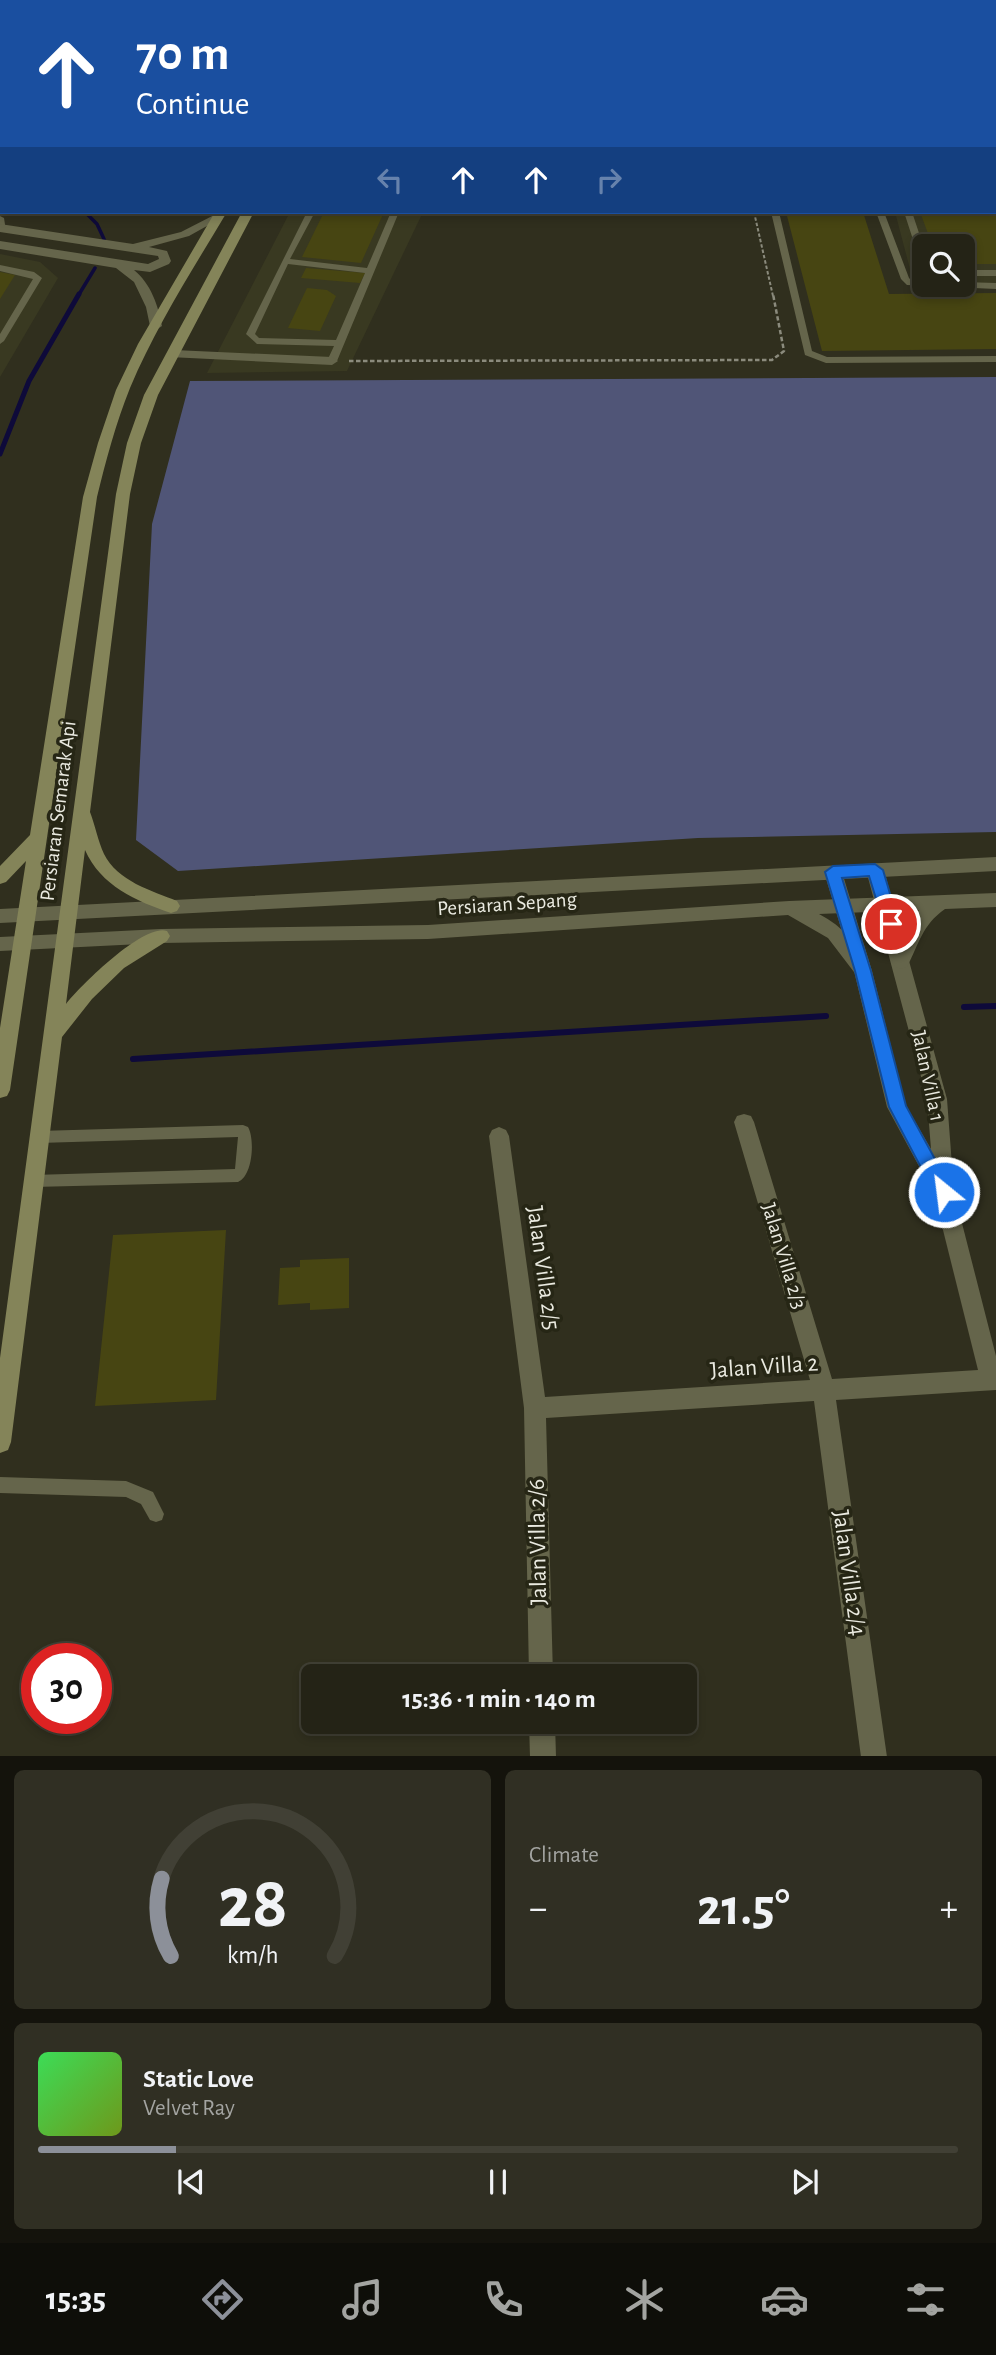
<!DOCTYPE html>
<html lang="en">
<head>
<meta charset="utf-8">
<style>
	body { margin:0; font-family:"Alegreya Sans",sans-serif; background:#302f23; color:#f1f3f6; height:100vh; display:flex; flex-direction:column; font-size:26px; white-space:nowrap }
	* { box-sizing:border-box; margin:0 }
	p { font-size:23px; color:#a3a4a1 }
	.icon { flex:none; width:38px; height:38px; fill:none; stroke:currentColor; stroke-width:2; stroke-linecap:round; stroke-linejoin:round }
	.map { position:relative; height:1756px; overflow:hidden }
	.drawer { display:flex; flex-direction:column; gap:14px; padding:14px; background:#14130c; flex:1 }
	.drawer>* { flex:none }
	.hud { position:absolute; left:0px; top:0px; width:998px; height:214px; box-shadow:0 4px 10px #0003,0 0 0 2px #414035; background:#1a4fa0; color:#fff; overflow:hidden }
	.buttons { position:absolute; left:912px; top:234px; display:grid; gap:14px }
	.buttons a { display:grid; place-items:center; width:63px; height:63px; border-radius:10px; background:#242316; box-shadow:0 4px 10px #0003,0 0 0 2px #414035; font-size:35px }
	.speed { position:absolute; left:21px; top:1643px; display:flex; gap:14px; font-size:35px; font-weight:700; text-align:center }
	.speed>* { display:grid; place-content:center; width:91px; height:91px; border-radius:50%; background:#242316; box-shadow:0 4px 10px #0003,0 0 0 2px #414035; line-height:1 }
	.speed .limit { border:10px solid #d22; background:#fff; color:#111 }
	.pin { position:absolute; display:grid; place-items:center; width:60px; height:60px; color:#fff; margin:-30px; border:4px solid #fff; border-radius:50%; box-shadow:0 2px 7px #0007 }
	.me { position:absolute; width:77px; margin:-38px; rotate:331deg; stroke-linejoin:round; filter:drop-shadow(0 0 5px #0008) }
	.turn { display:flex; align-items:center; gap:24px; height:147px; padding:0 21px; font-size:32px }
	.turn .icon { width:91px; height:91px; stroke-width:2.5 }
	.turn b { display:block; font-size:49px; line-height:60px }
	.lanes { display:flex; align-items:center; height:66px; padding:0 21px; background:#0003; justify-content:center; gap:35px; direction:ltr }
	.lanes .off { opacity:.35 }
	.big { font-size:52px; font-weight:600; line-height:1.1 }
	.drawer .card { flex:1; display:flex; flex-direction:column; justify-content:center; gap:10px; min-width:0; padding:0 24px; border-radius:10px; background:#302f23 }
	.drawer .dial { align-items:center; gap:0 }
	.dial svg { height:182px; overflow:visible; fill:none; stroke:#414035; stroke-width:7; stroke-linecap:round; text-anchor:middle }
	.dial text { fill:#f1f3f6; stroke:none }
	.song { display:flex; align-items:center; gap:21px }
	.cover { width:84px; height:84px; border-radius:10px; background:linear-gradient(135deg,hsl(130 70% 55%),hsl(80 70% 35%)) }
	.played { height:7px; border-radius:4px; background:linear-gradient(90deg,#8c9099 15%,#414035 15%) }
	.keys { display:flex; justify-content:space-around; direction:ltr }
	.heat { display:flex; justify-content:space-between; align-items:center; font-size:38px; direction:ltr }
	.drawer .tiles { flex:1; display:grid; gap:14px; grid-template-columns:1fr 1fr }
	.card:last-child { grid-column:span 2 }
	.trip { position:absolute; left:301px; top:1664px; width:396px; height:70px; border-radius:10px; background:#242316; box-shadow:0 4px 10px #0003,0 0 0 2px #414035; font-weight:600; line-height:70px; text-align:center }
	.tabs { display:flex; height:112px; justify-content:space-around; align-items:center; background:#0e0e09; color:#a3a4a1 }
	.tabs .icon { width:49px; height:49px }
	.tabs .active { color:#8c9099 }
	.tabs b { font-size:32px; color:#f1f3f6 }
	.map>svg:first-child { display:block }
	.built { fill:#393921; fill-rule:evenodd }
	.green { fill:#505577 }
	.lines { fill:none; stroke-linecap:round; stroke-linejoin:round }
	.stream-far2 { stroke:#0e0a3a; stroke-width:3.5 }
	.stream-far1 { stroke:#0e0a3a; stroke-width:5 }
	.stream { stroke:#0e0a3a; stroke-width:6 }
	.building { fill:#474512 }
	.path-far1 { stroke:#8b8b7d; stroke-width:2; stroke-dasharray:3.5 2; stroke-linecap:butt }
	.path { stroke:#8b8b7d; stroke-width:2.5; stroke-dasharray:4.5 2.5; stroke-linecap:butt }
	.service { fill:#65654b; fill-rule:evenodd }
	.minor { fill:#65654b; fill-rule:evenodd }
	.tertiary { fill:#65654b; fill-rule:evenodd }
	.secondary { fill:#848459; fill-rule:evenodd }
	.route { fill:#1a73e8; stroke:#114b97; stroke-width:2 }
	.labels { text-anchor:middle; dominant-baseline:central; stroke-width:7; stroke-linejoin:round; paint-order:stroke }
	.street-label { font-size:21px; fill:#eaeae0; stroke:#262615 }
	.near-street-label { font-size:24px; fill:#eaeae0; stroke:#262615 }
</style>
</head>
<body>
<div class="map">
<svg width="996" height="1757" viewBox="0 0 996 1757">
	<rect width="100%" height="100%" fill="#302f1e"/>
	<path class="built" d="M402,0H996V86V2Z
		M996,127V286L915,288L895,212H996ZM924,247H962V285H924Z
		M290,212H423L347,371L207,373Z
		M0,254L40,262L58,278L0,377Z"/>
	<path class="green" d="M996,377V832L698,838L178,871L136,840L152,524L190,381Z"/>
	<g class="lines">
		<path class="stream-far2" d="M85,212L97,224L104,239
			M78,296L95,268"/>
		<path class="stream-far1" d="M0,454L29,381L79,294"/>
		<path class="stream" d="M964,1007L996,1006
			M133,1059L826,1016"/>
	</g>
	<path class="building" d="M324,212H384L361,263L302,257Z
		M786,212H863L889,294L996,293V349L822,351Z
		M920,212H996V264H962V247H933Z
		M306,268L365,273L360,283L301,278Z
		M0,272L15,275L0,299Z
		M307,288L327,290L336,296L320,331L288,328Z
		M226,1230L216,1400L95,1406L113,1235Z
		M349,1258V1308L310,1310V1303L278,1305L280,1268L300,1267V1260Z"/>
	<g class="lines">
		<path class="path-far1" d="M411,0L419,2
			M754,212L773,296"/>
		<path class="path" d="M349,361L772,360L784,351L773,294"/>
		<path class="service" d="M118,0H178L176,2H120Z
			M307,212H315L290,259L367,268L391,212H399L337,361L332,364L327,361L334,346L257,344L246,334ZM288,264L365,273L336,340L259,338L255,334Z
			M771,212H779L812,351L827,357L996,356V362L826,363L805,355Z
			M876,212H884L909,278L912,281H924V285H962V282L996,283V289L907,285L901,279Z
			M904,212H912L924,248V264L920,261Z
			M0,216L4,218L6,231H0Z
			M0,265L34,272L42,278L4,341L0,344V334L33,279L0,271Z
			M962,270H996V276H962Z
			M243,1125L248,1127C255,1139 253,1176 238,1182L33,1187L28,1185L26,1181L28,1177L33,1175L235,1169L238,1137L39,1143L34,1141L32,1137L34,1133L39,1131Z
			M0,1477L126,1481L153,1492L164,1514L162,1520L156,1522L150,1520L141,1504L126,1497L0,1493Z"/>
		<path class="minor" d="M312,0H327L329,2H313Z
			M174,350L332,357L338,361L332,365L169,357L168,354Z
			M875,863L881,865L884,870L947,1099L954,1192L996,1356V1390L836,1400L887,1757H861L814,1401L546,1418L553,1676H529L524,1408L489,1136L492,1130L499,1127L506,1130L509,1136L545,1397L810,1380L734,1122L737,1116L744,1114L751,1116L754,1122L832,1379L978,1370L934,1194L887,1107L854,971L824,872L827,867H839L842,872L872,971L906,1106L931,1149L927,1099L866,870L869,865Z
			M529,1722H555L556,1757H530Z"/>
		<path class="tertiary" d="M220,212L225,215L223,217L189,236L149,247L167,251L171,261L169,264L150,272L134,270C151,284 158,305 162,326L156,330L150,326L146,307L134,282L116,268L0,249V241L148,264L159,259L158,256L0,232V224L133,244L181,232Z
			M996,857V871L0,923V909Z
			M996,893V907L945,909C922,925 919,944 907,967L901,969L895,967L892,962C897,943 905,925 919,910L819,914C843,926 860,947 872,971L869,976L863,978L857,976L828,938L788,915L428,939L161,943L0,951V937L161,929L428,925L789,901Z"/>
		<path class="secondary" d="M322,0H332L321,2Z
			M348,0H358V2H348Z
			M367,0H383L385,2H368Z
			M215,212H227C193,269 156,326 130,388C116,423 106,460 97,497L10,1090L7,1096L0,1098V1028L26,861L6,882L0,884V866L30,835L83,497L98,443L116,390L138,344Z
			M242,212H254L158,395L141,443L130,494L90,812C95,825 98,841 104,854C117,881 152,891 177,901L180,906L177,911L171,913C136,901 101,886 85,850L66,1004C81,985 144,923 167,931L170,936L167,941L124,968L92,999L62,1037L11,1442L8,1450L0,1453V1358L116,494L127,443L144,395Z"/>
	</g>
	<path class="route" d="M875,864L883,870L899,924L897,928H885L869,876L842,878L871,971L906,1106L953,1192L950,1198L944,1200L937,1198L889,1107L855,971L825,872L833,866Z"/>
	<g class="labels">
		<g class="street-label">
			<text transform="translate(58 811) rotate(-83)">Persiaran Semarak Api</text>
			<text transform="translate(507 904) rotate(-4)">Persiaran Sepang</text>
			<text transform="translate(928 1076) rotate(78)">Jalan Villa 1</text>
			<text transform="translate(784 1256) rotate(73)">Jalan Villa 2/3</text>
		</g>
		<g class="near-street-label">
			<text transform="translate(543 1268) rotate(82)">Jalan Villa 2/5</text>
			<text transform="translate(764 1367) rotate(-4)">Jalan Villa 2</text>
			<text transform="translate(538 1542) rotate(-91)">Jalan Villa 2/6</text>
			<text transform="translate(849 1573) rotate(82)">Jalan Villa 2/4</text>
		</g>
	</g>
</svg>
<div class="buttons">
<a><svg class="icon" aria-label="search" viewBox="0 0 24 24"><circle cx="10" cy="10" r="6"/><path d="M15 15l6 6"/></svg></a>
</div>
<div class="speed"><div class="limit">30</div></div>
<div class="pin" style="left:891px;top:924px;background:#d93025"><svg class="icon" aria-label="arrive" viewBox="0 0 24 24"><path d="M6 21V4h12l-3 4 3 4H6"/></svg></div>
<svg class="me" style="left:944px;top:1192px" viewBox="-20 -20 40 40"><circle r="17" fill="#1a73e8" stroke="#fff" stroke-width="3"/><path d="M0-11L8 9 0 5-8 9z" fill="#fff"/></svg>
<div class="trip">15:36 · 1 min · 140 m</div>
<div class="hud">
<div class="turn"><svg class="icon" aria-label="ahead" viewBox="0 0 24 24"><path d="M12 20V5M6 11l6-6 6 6"/></svg><div><b>70 m</b>Continue</div></div>
<div class="lanes"><svg class="icon off" aria-label="left" viewBox="0 0 24 24"><path d="M17 20v-9H6M10 6l-5 5 5 5"/></svg><svg class="icon" aria-label="ahead" viewBox="0 0 24 24"><path d="M12 20V5M6 11l6-6 6 6"/></svg><svg class="icon" aria-label="ahead" viewBox="0 0 24 24"><path d="M12 20V5M6 11l6-6 6 6"/></svg><svg class="icon off" aria-label="right" viewBox="0 0 24 24"><path d="M7 20v-9h11M14 6l5 5-5 5"/></svg></div>
</div>
</div>
<section class="drawer">
<div class="tiles">
<div class="card dial"><svg viewBox="0 0 100 80">
<path d="M14 69A42 42 0 1 1 86 69"/>
<path d="M14 69A42 42 0 0 1 10 35" stroke="#8c9099"/>
<text x="50" y="56" font-size="32" font-weight="700">28</text>
<text x="50" y="72" font-size="11">km/h</text>
</svg></div>
<div class="card"><p>Climate</p>
<div class="heat"><a>−</a><b class="big">21.5°</b><a>+</a></div>
</div>
<div class="card">
<div class="song"><i class="cover"></i><div><b>Static Love</b><p>Velvet Ray</p></div></div>
<div class="played"></div>
<div class="keys"><svg class="icon" aria-label="previous" viewBox="0 0 24 24"><path d="M18 5L8 12l10 7zM5 5v14"/></svg><svg class="icon" aria-label="pause" viewBox="0 0 24 24"><path d="M8 5v14M16 5v14"/></svg><svg class="icon" aria-label="next" viewBox="0 0 24 24"><path d="M6 5l10 7-10 7zM19 5v14"/></svg></div>
</div>
</div>
</section>
<nav class="tabs">
<b>15:35</b>
<svg class="icon active" aria-label="directions" viewBox="0 0 24 24"><path d="M12 3l9 9-9 9-9-9zM9 14v-3h6M13 9l2 2-2 2"/></svg>
<svg class="icon" aria-label="music" viewBox="0 0 24 24"><path d="M9 18V5l10-2v13"/><circle cx="6" cy="18" r="3"/><circle cx="16" cy="16" r="3"/></svg>
<svg class="icon" aria-label="phone" viewBox="0 0 24 24"><path d="M5 4h4l2 5-3 2q2 4 5 5l2-3 5 2v4C11 20 4 13 5 4z"/></svg>
<svg class="icon" aria-label="climate" viewBox="0 0 24 24"><path d="M12 3v18M4 7l16 10M4 17L20 7"/></svg>
<svg class="icon" aria-label="car" viewBox="0 0 24 24"><path d="M5 17H2v-5l4-1 3-4h7l3 4 3 1v5h-3M9 17h6M6 11h13"/><circle cx="7" cy="17" r="2"/><circle cx="17" cy="17" r="2"/></svg>
<svg class="icon" aria-label="filters" viewBox="0 0 24 24"><path d="M4 7h16M4 17h16"/><circle cx="9" cy="7" r="2"/><circle cx="15" cy="17" r="2"/></svg>
</nav>
</body>
</html>
